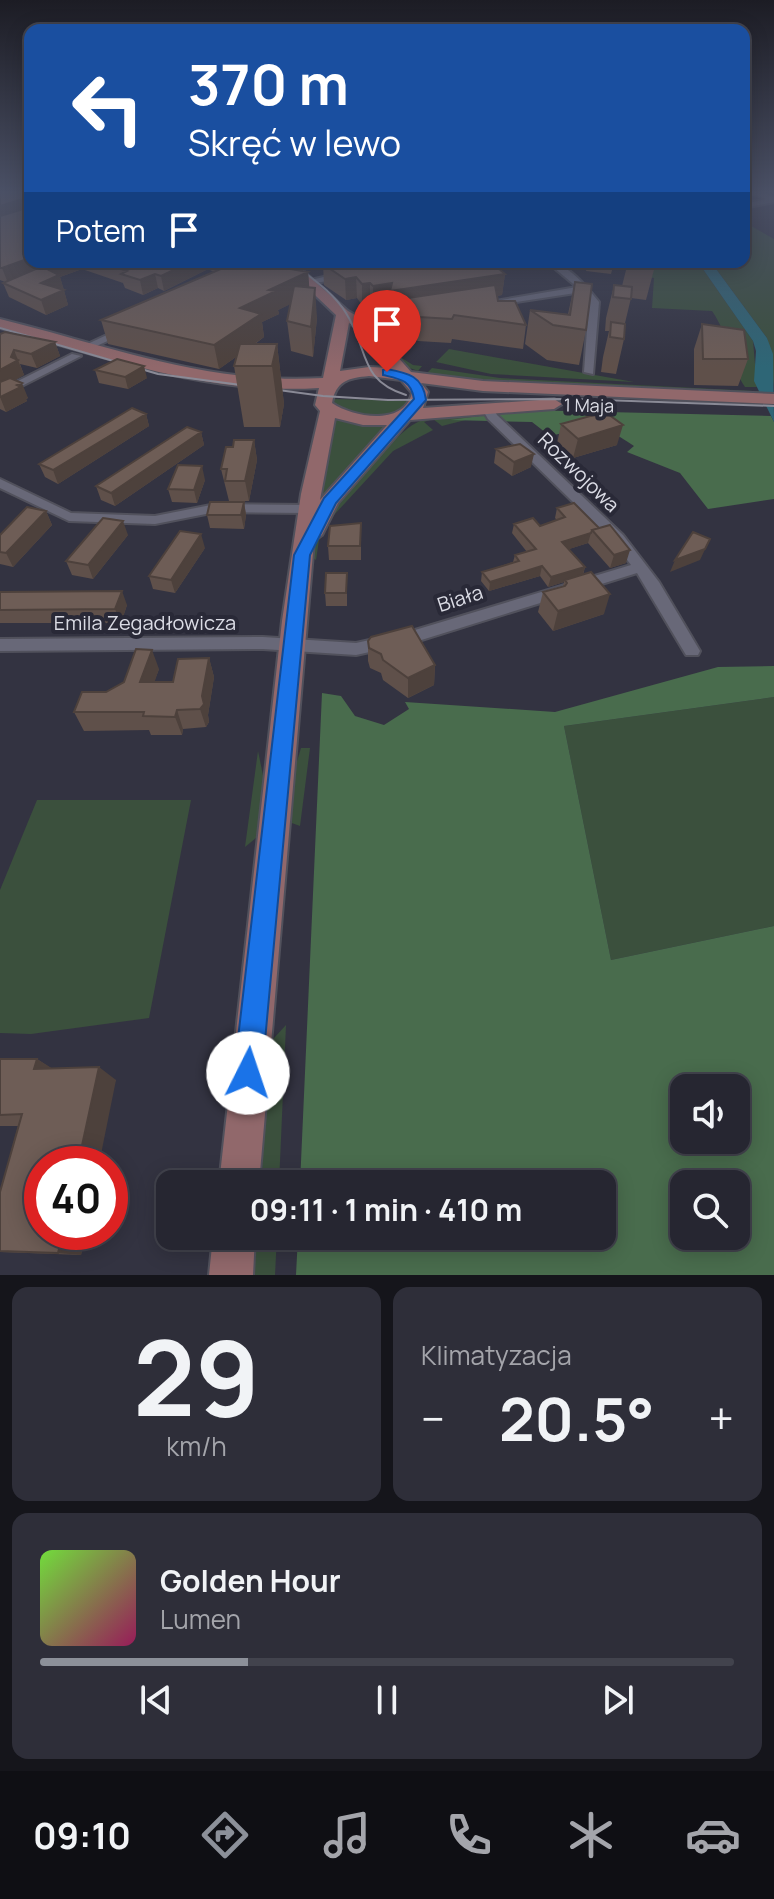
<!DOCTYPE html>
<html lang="pl">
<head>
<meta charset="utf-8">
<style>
	body { margin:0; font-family:Manrope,sans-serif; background:#2e2e39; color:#f1f3f6; height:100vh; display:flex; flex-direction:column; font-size:30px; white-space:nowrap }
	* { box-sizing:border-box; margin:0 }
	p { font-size:26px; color:#a4a5ab }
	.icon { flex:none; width:44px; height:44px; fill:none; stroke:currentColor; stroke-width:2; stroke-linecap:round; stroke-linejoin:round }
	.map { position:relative; height:1275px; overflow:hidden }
	.panel { display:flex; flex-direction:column; gap:12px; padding:12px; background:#15151b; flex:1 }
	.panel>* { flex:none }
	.hud { position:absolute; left:24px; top:24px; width:726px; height:244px; border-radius:16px; box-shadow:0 4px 20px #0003,0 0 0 2px #42434d; background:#1a4fa0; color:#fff; overflow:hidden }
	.tools { position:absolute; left:670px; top:1074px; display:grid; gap:16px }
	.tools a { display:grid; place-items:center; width:80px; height:80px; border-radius:16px; background:#262631; box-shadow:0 4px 20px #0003,0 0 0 2px #42434d; font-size:40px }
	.speed { position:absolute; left:24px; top:1146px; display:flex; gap:16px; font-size:40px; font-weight:700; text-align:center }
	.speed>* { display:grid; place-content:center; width:104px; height:104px; border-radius:50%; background:#262631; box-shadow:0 4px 20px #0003,0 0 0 2px #42434d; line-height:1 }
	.speed .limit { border:12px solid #d22; background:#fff; color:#111 }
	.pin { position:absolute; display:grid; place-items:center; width:68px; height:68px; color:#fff; margin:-82px -34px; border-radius:50% 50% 50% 0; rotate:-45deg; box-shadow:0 0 8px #0007 }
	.pin .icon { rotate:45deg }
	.me { position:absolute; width:88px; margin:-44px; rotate:4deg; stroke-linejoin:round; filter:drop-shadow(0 0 6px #0008) }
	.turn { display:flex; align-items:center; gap:28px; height:168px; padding:0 32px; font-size:36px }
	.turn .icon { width:104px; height:104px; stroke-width:2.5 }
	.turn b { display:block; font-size:56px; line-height:68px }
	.then { display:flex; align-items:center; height:76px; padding:0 32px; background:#0003; gap:16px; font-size:30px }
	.big { font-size:60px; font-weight:700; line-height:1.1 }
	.panel .card { flex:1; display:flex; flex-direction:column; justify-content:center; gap:12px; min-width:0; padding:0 28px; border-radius:16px; background:#2e2e39 }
	.panel .dial { align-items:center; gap:0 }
	.dial b { font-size:104px; line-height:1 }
	.song { display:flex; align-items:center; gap:24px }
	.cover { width:96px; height:96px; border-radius:12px; background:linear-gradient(135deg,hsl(100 70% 55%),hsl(330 70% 35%)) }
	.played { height:8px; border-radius:4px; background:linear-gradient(90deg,#8c9099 30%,#42434d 30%) }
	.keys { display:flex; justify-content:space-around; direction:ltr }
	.heat { display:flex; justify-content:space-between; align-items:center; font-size:44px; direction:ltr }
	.panel .tiles { flex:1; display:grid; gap:12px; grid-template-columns:1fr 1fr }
	.card:last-child { grid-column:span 2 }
	.trip { position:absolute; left:156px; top:1170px; width:460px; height:80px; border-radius:16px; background:#262631; box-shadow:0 4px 20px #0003,0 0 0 2px #42434d; font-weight:700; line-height:80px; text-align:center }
	.dock { display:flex; height:128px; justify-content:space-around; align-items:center; background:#0f0f14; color:#a4a5ab }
	.dock .icon { width:56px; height:56px }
	.dock .active { color:#8c9099 }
	.dock b { font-size:36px; color:#f1f3f6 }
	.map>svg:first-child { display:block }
	.green { fill:#3b503d }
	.forest { fill:#496c4d; fill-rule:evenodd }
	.water { fill:#2e6676 }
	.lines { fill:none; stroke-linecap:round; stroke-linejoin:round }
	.street-casing { stroke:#51515c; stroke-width:4 }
	.secondary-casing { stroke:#51515c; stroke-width:4 }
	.street { fill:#686878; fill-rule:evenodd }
	.secondary { fill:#91686b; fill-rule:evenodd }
	.tram { stroke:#8a8a96; stroke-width:2 }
	.wall { fill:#5f504a }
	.shaded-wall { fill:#4d413c }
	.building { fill:#6e5d56; stroke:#4d413c; stroke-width:2 }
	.route { fill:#1a73e8; stroke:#114b97; stroke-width:2 }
	.labels { text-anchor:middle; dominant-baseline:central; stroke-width:8; stroke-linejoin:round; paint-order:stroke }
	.far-street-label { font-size:18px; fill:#dbdce5; stroke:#292937 }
	.street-label { font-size:20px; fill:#dbdce5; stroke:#292937 }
</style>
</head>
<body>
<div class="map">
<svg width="774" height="1275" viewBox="0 0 774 1275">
	<rect width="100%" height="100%" fill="#333341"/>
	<path class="green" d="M744,222L774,239V386L767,338L711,262H744Z
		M628,262H698L753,341L757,387H745C729,363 729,335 712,311L652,308L654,278L627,275Z
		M389,343L399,353L397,355L413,365L422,366L418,371L427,373L432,368L500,378L774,392V395L566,387L431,375L403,366L394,356Z
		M449,349L634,382L491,374L436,362Z
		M332,399L410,401C394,421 345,423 332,399Z
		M483,413L485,415L442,426L433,419L424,422L433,430L393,451L334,515L319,540L316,560L312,557C315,545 318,533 325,522C338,499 393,435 416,423C437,412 460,414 483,413Z
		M334,419L356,425H389L318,504Z
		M774,697V926L611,960L564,726Z
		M301,748H310L300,826L289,822L286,798Z
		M258,751L265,785L262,833L245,847Z
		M37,800H191L149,1018L31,1034L0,1033V890Z
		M286,1025L279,1184H262L263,1050Z
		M257,1236H277L275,1275H254Z"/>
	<path class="forest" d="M523,410L771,416L774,422V499L708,509L680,473L627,452L634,446C595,420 594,427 550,436L532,422L450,420Z
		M774,666V697L564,726L611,960L774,926V1275H296L298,1236H602V1184H300L322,693L341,696L355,716L384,725L409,709L405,702L555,712L718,667ZM684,1088H736V1140H684ZM684,1184H736V1236H684Z"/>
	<path class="water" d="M698,262H711L767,338L773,354L774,422L754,381L756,351L753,341Z"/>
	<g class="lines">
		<g class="street-casing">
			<path id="street" d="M744,190H753L774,197V202L744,208V204L766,199Z
				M547,262C567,262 587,287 599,302L593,374L584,372L589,302L582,292L483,307L478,304L577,287Z
				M346,272L349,273V277L310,284L306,281Z
				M126,326L131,329L129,331L88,350L79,348Z
				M72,354L81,356L0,397V390Z
				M487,404L491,405L497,415L623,535L659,582L700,651L698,655H686L637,573L415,642L356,655L263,649L0,651V639L263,637L356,643L415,630L631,565L613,541L488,419L481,407Z
				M0,479L71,513L155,516L216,504L309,505L316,509L309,513L216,512L155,524L69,521L0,488Z"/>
		</g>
		<g class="secondary-casing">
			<path id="secondary" d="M280,262H293L348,311L366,321L411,372L483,381L774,394V404L483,391L421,383L428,392L423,408L554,399L562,404L554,409L410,420L338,503L322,535L314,541L259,1184H219L282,621L301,494L320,411L315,405L319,388C208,395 105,357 0,328V319C110,346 207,385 323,378L336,315ZM349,323L356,327L391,368L369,367L340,371ZM369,376L401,380L412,393C404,426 354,418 332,403C336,381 348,378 369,376ZM335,418L363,425H387L320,500Z
				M213,1236H255L253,1275H209Z"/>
		</g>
		<use href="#street" class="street"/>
		<use href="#secondary" class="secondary"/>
		<path class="tram" d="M291,262C310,277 333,292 346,313C369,349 358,380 406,395
			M0,328L158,374L323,396L388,400L575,399L774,406"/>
	</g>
	<path class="wall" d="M0,190H30V262H290L293,266L294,270L308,272L309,288L317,318L313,357L291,351L287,321L290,304L278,310L279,314L262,322L264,337L255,344H277L284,404L280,427H244L234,366L236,357L219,369L108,344L101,320L214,272L208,269L164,291L158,288L143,295L125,288L123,283L82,269L60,277L68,305L46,315L9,297L3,283L5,282L0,280Z
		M587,262H614L611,274L586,271Z
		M628,262H656L646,300L631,298L625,323L624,339L616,374L601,372L603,357L609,331H605L606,318L614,285L622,286Z
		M323,264L505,274L502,295L497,296L498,301L526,325L523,349L452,339L451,343L418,341L388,325V305L373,307L370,304L362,305L357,298L346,300L324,285Z
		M575,282L586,330L579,365L547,360L525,344L530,310L568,314Z
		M702,324L748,359L738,386L694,385V349Z
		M0,334L55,342L60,356L37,368L20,364L24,375L15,380L28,398L26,399L27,401L6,412L0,409Z
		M95,370L147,378L128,389L99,383Z
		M146,414L149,426L58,484L45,477L39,464Z
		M561,424L617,445L573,458L557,444Z
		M201,432L204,445L115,506L101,500L96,486Z
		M254,440L257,460L249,501H229L221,469Z
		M496,449L531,467L512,476L494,463Z
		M205,480L197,503L172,502L168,489Z
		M244,502L246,515L244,529L210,528L207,515Z
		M574,503L626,563L610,568L588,543L569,549L585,567L583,575L604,614L553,631L538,612L543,592L563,586L564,582L548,587L540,576L489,591L481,581L482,572L513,562L515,555L527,552L512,533L514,524L540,526L557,520L555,518L557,508Z
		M46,511L52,525L13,567L0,564V535Z
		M128,535L93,579L72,575L66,561Z
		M361,537V560H329L328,546Z
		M205,548L175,593L153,589L149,576Z
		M347,573V606H326L325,593Z
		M0,592L127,605L121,623H0Z
		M368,641L435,665L434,685L408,698L383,680L381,673L370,668L368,661Z
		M209,658L214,677L208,715L209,722L206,727L183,729L182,735H151L149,730L84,731L74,712L106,692L159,669L154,682H173Z
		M0,1059H37L52,1069L116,1080L42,1232H86L81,1255L0,1252V1192L18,1126H0Z"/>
	<path class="shaded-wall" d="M25,198L29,211L0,220V206Z
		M30,258V262H80L82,269L60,277L64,290L8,283L2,268Z
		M191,262H206L208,269L164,291L161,276Z
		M308,272L310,295L278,310L279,314L262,322L264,337L219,369L214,345L240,308L269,290Z
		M155,274L158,288L143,295L140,280Z
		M505,274L502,295L406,310L388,301V305L373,307V286L392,283Z
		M356,277L357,298L346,300L345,279Z
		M370,283V304L362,305V284Z
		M315,288L317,318L313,357L311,327Z
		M64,290L68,305L46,315L41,300Z
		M55,342L60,356L37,368L31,354Z
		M277,344L284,404L280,427L272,366Z
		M14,350L24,375L0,388V370L11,357Z
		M144,366L147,378L128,389L125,377Z
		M22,383L28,398L26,399L27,401L6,412L0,397Z
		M146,414L149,426L58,484L53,470Z
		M623,425L617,445L573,458L578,439Z
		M201,432L204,445L115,506L111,493Z
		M254,440L257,460L249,501L245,481Z
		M534,454L531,467L512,476L514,462Z
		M202,466L205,480L197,503L194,490Z
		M244,502L246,515L244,529L241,515Z
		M46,511L52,525L13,567L6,553Z
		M123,521L128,535L93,579L88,565Z
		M591,533L588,543L560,552L562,542Z
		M201,534L205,548L175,593L171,580Z
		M710,539L700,560L670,572L675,560Z
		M630,550L626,563L610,568L614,555Z
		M542,566L540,576L489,591L490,582Z
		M585,567L582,577L565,580L564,582L548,587L551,577Z
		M122,591L127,605L121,623L115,609Z
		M610,594L604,614L553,631L558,611Z
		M152,650L159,669L148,701L140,682Z
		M209,658L214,677L208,715L209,722L206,727L200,709Z
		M435,665L434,685L408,698V678Z
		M177,710L183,729L182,735L175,717Z
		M37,1059L58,1072L34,1069Z
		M99,1067L116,1080L99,1164H78Z
		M63,1232H86L81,1255L58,1253Z"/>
	<path class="building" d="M0,190H30V258L2,268H0V216L27,208L29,201L25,198L0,206Z
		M52,262H57L43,267L59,275L41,283L64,290L41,300L3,283Z
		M99,262H191L161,276L155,274L140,280L121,274L127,271Z
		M237,262H269L285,268L308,272L269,290L276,291L240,308L261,314L214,345L101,320Z
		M335,262H491L505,274L390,291L392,283L373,286L370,283L362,284L356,277L345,279L323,264Z
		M575,282L592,284L586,330L553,325L530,310L570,315Z
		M495,285L498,301H515L526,325L454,315L452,319L419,317L388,301Z
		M614,285L632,287L631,299L613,297Z
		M294,286L315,288L311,327L287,321Z
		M611,322L625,324L624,339L610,337Z
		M702,324L744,330L748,359H703Z
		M5,332L55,342L31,354L14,350L11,357L18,360L0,370V334Z
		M240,344H277L272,366H234Z
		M117,359L144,366L125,377L95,370Z
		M10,378L22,383L17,385L21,387L0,397V382Z
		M132,408L146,414L53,470L39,464Z
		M605,412L623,425L578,439L561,424Z
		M187,427L201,432L111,493L96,486Z
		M234,440H254L245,481H225L227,469H221L226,447H233Z
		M520,444L534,454L514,462L496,449Z
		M178,465L202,466L194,490L168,489Z
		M210,502H244L241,515H207Z
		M574,503L599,528L592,530L591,533L562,542L585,567L551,577L542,566L490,582L482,572L519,561L515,555L536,549L514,524L533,518L540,526L565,517L557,508Z
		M27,507L46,511L6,553L0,552V535Z
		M103,518L123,521L88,565L66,561Z
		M361,523L360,546H328L330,526Z
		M610,525L630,550L614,555L592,530Z
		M180,531L201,534L171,580L149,576Z
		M693,532L710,539L705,549L675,560Z
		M591,572L610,594L558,611L543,592L565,586L567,583L565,580Z
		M326,573H347L346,593H325Z
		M122,591L115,609L0,610V592Z
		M412,626L435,665L408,678L383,660L381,654L369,648L368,641L371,637Z
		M136,649L152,650L140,682H173L178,659L209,658L202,696L204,704L200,709L177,710L175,717L143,716L144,712H74L82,692H106L124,682Z
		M0,1059H37L34,1069L99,1067L78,1164H42V1232H63L58,1253L0,1251V1192L22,1114L0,1115Z"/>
	<linearGradient id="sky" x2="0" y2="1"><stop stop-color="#1c1c24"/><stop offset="0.52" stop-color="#4a5065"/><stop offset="1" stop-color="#4a5065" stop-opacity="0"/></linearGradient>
	<rect width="774" height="368" fill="url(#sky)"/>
	<path class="route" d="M387,369C408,373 423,376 426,400L336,503L310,555L262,1073L258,1083L248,1087L238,1083L234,1073L294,555L324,498L414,399C411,380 400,379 383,375V370Z"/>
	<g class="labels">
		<g class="far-street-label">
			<text transform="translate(589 405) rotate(1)">1 Maja</text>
		</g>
		<g class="street-label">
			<text transform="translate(579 472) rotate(44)">Rozwojowa</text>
			<text transform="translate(460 598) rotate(-18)">Biała</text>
			<text x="145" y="622">Emila Zegadłowicza</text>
		</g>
	</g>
</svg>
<div class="tools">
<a><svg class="icon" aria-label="sound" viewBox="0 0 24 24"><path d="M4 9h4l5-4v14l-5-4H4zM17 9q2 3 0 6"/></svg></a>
<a><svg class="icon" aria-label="search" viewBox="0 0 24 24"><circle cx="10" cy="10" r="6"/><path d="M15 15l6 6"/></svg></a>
</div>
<div class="speed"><div class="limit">40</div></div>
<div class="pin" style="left:387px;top:372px;background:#d93025"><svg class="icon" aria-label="arrive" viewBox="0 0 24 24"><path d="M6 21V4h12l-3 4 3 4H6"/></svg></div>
<svg class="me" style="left:248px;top:1073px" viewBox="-20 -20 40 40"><circle r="19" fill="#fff"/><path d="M0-13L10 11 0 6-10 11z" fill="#1a73e8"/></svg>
<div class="trip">09:11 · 1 min · 410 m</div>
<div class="hud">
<div class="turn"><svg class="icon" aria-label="left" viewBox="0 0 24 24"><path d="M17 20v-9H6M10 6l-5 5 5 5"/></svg><div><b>370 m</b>Skręć w lewo</div></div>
<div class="then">Potem<svg class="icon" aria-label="arrive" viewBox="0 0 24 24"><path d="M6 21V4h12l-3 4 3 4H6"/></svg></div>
</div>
</div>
<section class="panel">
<div class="tiles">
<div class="card dial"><b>29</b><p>km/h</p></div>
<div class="card"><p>Klimatyzacja</p>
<div class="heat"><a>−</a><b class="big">20.5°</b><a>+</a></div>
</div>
<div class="card">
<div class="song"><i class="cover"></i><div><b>Golden Hour</b><p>Lumen</p></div></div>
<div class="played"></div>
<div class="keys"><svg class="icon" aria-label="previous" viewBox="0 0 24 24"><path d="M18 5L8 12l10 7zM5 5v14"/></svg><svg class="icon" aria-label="pause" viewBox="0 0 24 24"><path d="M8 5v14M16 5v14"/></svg><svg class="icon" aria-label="next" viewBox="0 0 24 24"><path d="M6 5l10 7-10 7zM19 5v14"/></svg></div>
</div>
</div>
</section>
<nav class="dock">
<b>09:10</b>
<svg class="icon active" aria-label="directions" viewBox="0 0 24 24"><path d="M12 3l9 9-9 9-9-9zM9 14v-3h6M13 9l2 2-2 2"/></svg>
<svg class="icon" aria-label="music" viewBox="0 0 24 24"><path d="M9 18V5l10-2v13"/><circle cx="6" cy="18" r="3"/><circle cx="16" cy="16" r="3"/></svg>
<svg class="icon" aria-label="phone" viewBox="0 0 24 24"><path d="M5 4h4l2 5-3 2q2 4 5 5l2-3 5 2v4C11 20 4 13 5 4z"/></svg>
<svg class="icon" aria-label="climate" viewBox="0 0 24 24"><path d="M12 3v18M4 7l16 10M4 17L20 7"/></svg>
<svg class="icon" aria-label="car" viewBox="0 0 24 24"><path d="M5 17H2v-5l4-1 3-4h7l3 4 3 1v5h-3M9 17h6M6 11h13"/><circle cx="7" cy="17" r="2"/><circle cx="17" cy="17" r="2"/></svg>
</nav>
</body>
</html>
